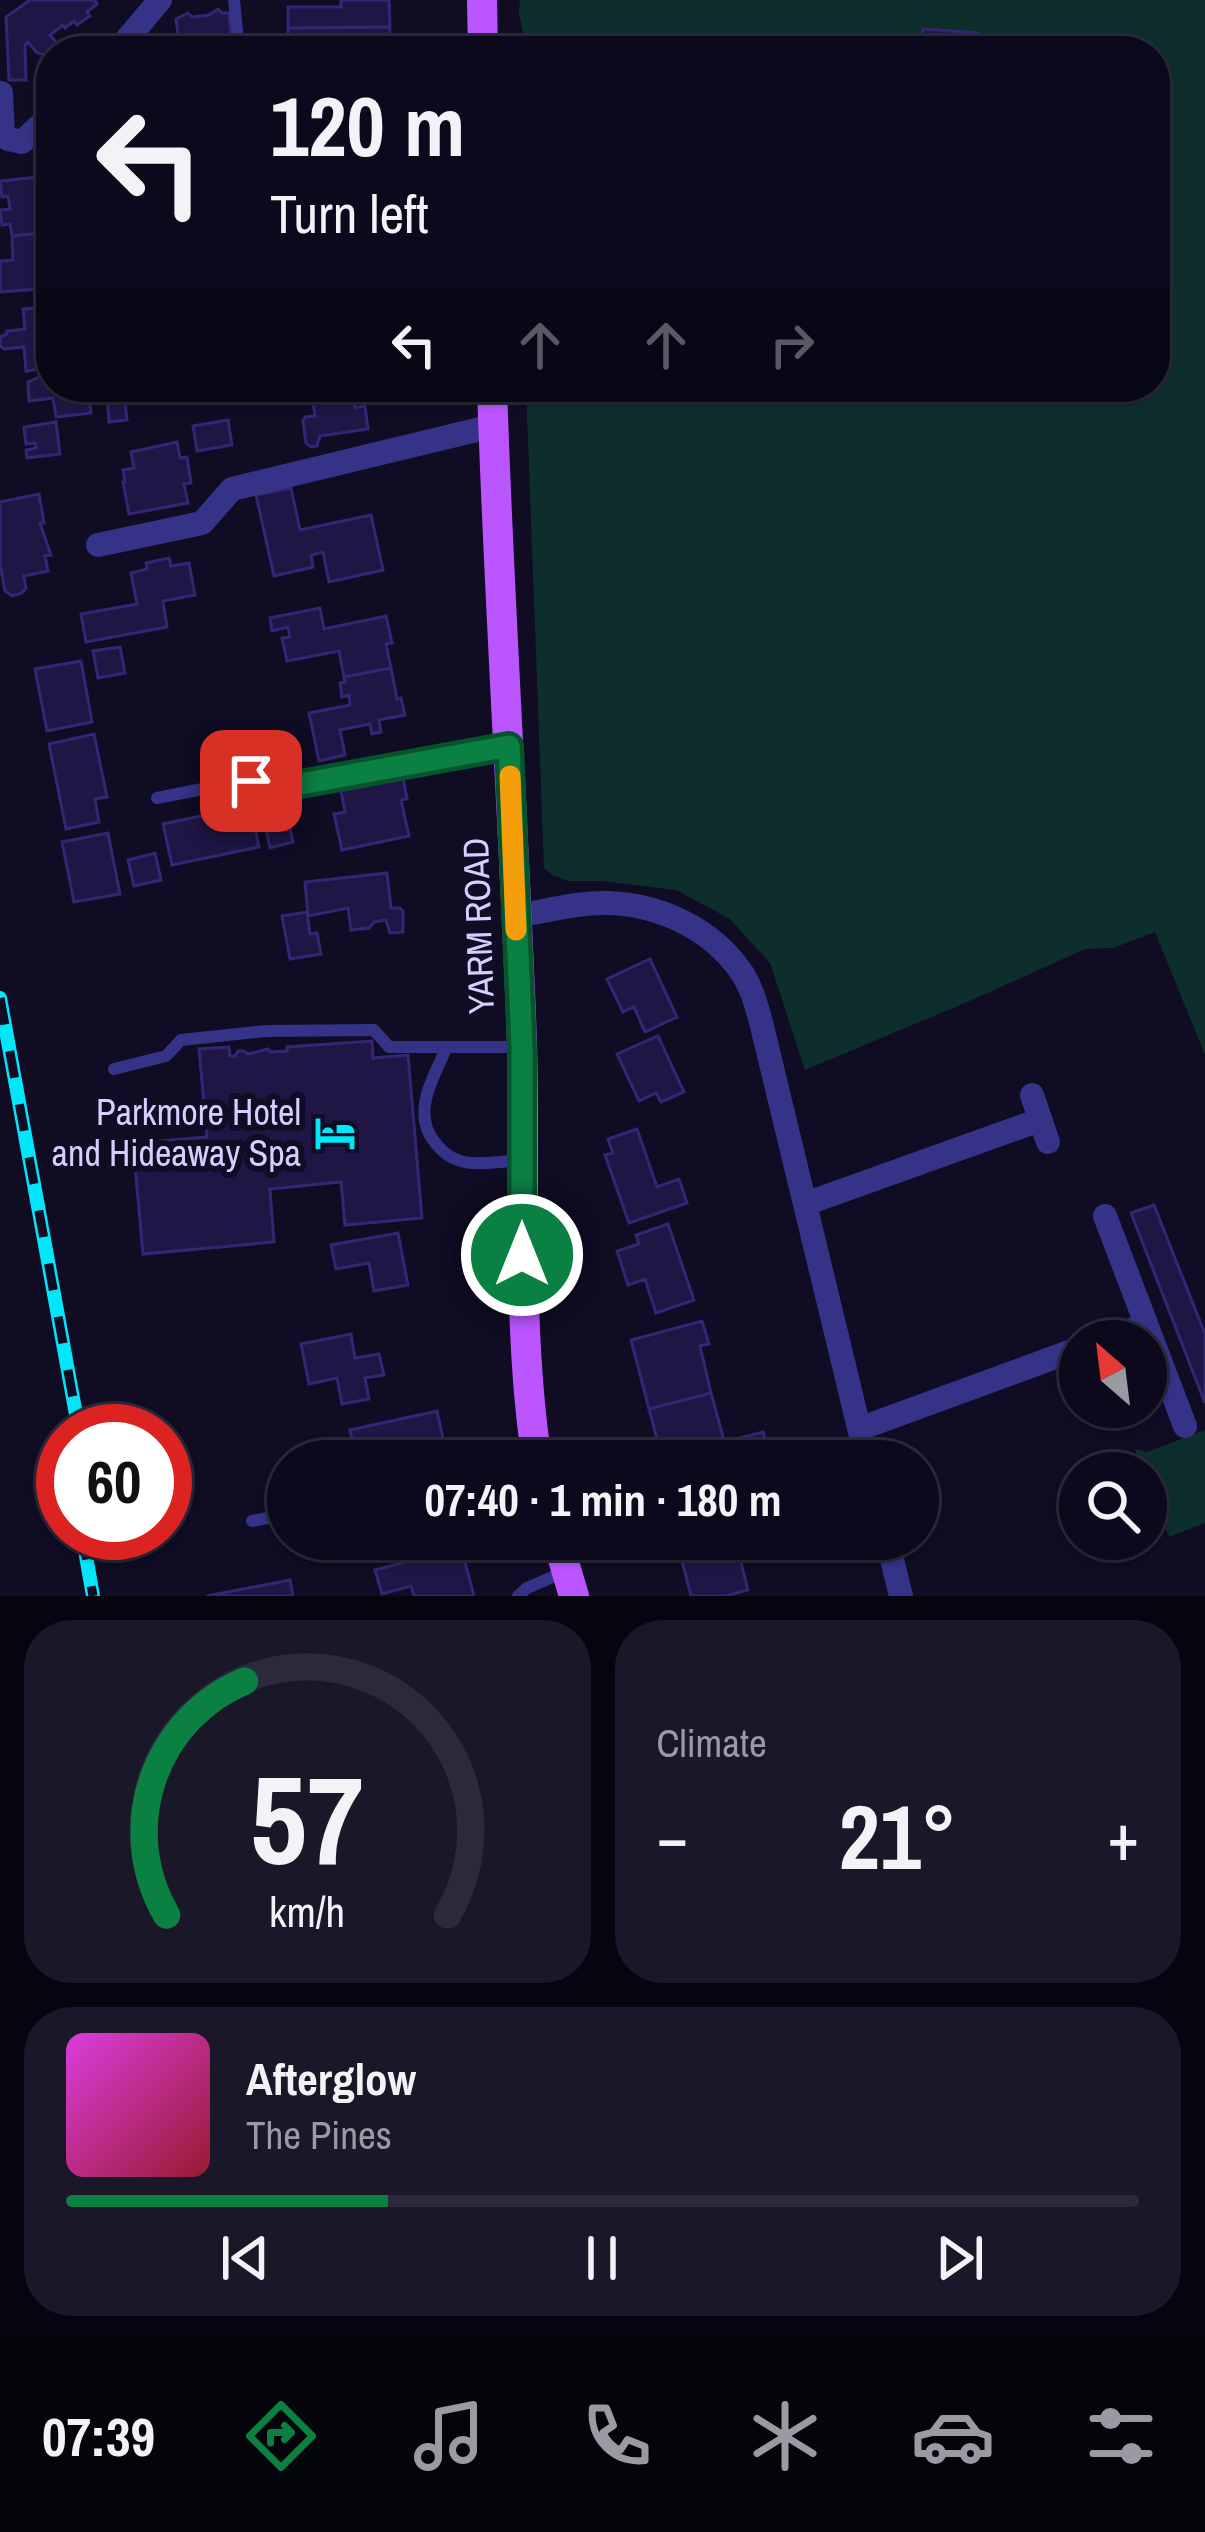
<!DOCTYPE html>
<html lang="en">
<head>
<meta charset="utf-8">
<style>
	body { margin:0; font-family:"Archivo Narrow",sans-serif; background:#191728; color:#f1f3f6; height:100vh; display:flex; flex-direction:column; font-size:45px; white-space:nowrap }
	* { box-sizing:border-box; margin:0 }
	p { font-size:39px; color:#9a9aa3 }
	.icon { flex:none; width:66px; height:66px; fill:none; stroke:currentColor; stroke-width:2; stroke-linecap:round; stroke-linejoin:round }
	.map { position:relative; height:1596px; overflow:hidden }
	.side { display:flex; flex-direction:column; gap:24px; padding:24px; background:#06050f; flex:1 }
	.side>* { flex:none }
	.hud { position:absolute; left:36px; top:36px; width:1134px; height:366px; border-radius:48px; box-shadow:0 3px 9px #0004,0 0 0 3px #2b2a3a; background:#0b091b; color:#f1f3f6; overflow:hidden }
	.needle { width:78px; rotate:332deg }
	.tools { position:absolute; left:1059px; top:1320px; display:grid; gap:24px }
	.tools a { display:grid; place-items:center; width:108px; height:108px; border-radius:50%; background:#0b091b; box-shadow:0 3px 9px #0004,0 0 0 3px #2b2a3a; font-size:60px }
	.speed { position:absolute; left:36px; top:1404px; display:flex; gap:24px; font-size:60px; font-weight:700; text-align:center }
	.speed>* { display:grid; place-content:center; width:156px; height:156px; border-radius:50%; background:#0b091b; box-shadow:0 3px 9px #0004,0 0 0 3px #2b2a3a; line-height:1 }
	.speed .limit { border:18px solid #d22; background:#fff; color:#111 }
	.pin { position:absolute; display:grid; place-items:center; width:102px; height:102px; color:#fff; margin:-51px; border-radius:24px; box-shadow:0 6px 18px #0006 }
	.me { position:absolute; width:132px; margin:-66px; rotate:0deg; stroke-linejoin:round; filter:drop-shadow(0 0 9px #0008) }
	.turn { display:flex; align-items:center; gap:42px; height:252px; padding:0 36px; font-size:54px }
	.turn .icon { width:156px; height:156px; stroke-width:2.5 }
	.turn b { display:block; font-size:84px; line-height:102px }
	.lanes { display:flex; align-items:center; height:114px; padding:0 36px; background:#0003; justify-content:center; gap:60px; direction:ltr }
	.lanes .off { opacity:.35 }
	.big { font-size:90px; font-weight:700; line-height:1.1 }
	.side .card { flex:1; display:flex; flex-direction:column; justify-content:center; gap:18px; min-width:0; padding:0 42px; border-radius:48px; background:#191728 }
	.side .dial { align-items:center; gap:0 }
	.dial svg { height:312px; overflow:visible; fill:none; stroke:#2b2a3a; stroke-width:7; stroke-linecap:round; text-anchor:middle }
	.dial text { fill:#f1f3f6; stroke:none }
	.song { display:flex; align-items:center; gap:36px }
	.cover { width:144px; height:144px; border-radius:18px; background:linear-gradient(135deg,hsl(300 70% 55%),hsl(350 70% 35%)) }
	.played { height:12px; border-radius:6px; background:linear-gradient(90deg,#0b8043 30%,#2b2a3a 30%) }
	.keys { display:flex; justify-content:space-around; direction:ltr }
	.heat { display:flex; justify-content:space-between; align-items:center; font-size:66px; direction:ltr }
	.side .tiles { flex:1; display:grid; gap:24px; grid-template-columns:1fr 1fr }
	.card:last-child { grid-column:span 2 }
	.trip { position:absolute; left:267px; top:1440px; width:672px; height:120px; border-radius:60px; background:#0b091b; box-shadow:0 3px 9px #0004,0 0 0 3px #2b2a3a; font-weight:700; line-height:120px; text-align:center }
	.tabs { display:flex; height:192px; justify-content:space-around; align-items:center; background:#04040b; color:#9a9aa3 }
	.tabs .icon { width:84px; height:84px }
	.tabs .active { color:#0b8043 }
	.tabs b { font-size:54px; color:#f1f3f6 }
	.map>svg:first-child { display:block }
	.green { fill:#0e2e2c }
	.building { fill:#1f1646; stroke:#342674; stroke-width:3 }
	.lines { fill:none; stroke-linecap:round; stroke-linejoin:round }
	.lane { stroke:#343387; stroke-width:12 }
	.street { stroke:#343387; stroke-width:24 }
	.primary { stroke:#bb56ff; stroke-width:30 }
	.rail-casing { stroke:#00e7fa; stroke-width:14 }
	.rail { stroke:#0f0c24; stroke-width:9; stroke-dasharray:27; stroke-linecap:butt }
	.route-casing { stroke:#07532c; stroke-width:30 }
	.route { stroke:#0b8043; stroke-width:21 }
	.slow { stroke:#f59e0b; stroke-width:21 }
	.labels { text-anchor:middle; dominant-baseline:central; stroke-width:12; stroke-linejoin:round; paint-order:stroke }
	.street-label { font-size:36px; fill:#d3cfff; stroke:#0f0c24 }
	.poi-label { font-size:36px; fill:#d3cfff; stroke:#0f0c24; text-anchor:end }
</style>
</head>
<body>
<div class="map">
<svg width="1205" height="1596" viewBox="0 0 1205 1596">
	<rect width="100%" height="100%" fill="#0f0c24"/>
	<path class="green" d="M520,0H1205V1055L1155,932L1113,948L1085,949L972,1000L805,1070L770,963L730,919L676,890L602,881H568L552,875L544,868L526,387H1155V51H527L519,13Z
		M1205,1430V1523L1169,1537L1135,1449L1147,1452Z"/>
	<path class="building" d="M30,0H95L97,4L87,12L90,16L77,25L74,21L65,28L63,25L50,35L55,41L54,49L46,55L37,53L28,42L25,45L26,80H9L6,17Z
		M341,0H389L390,27L288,28V7H341Z
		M218,9L222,13H229L233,51H180L176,19L188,13L192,17L209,15Z
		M390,27L389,51H339V45H288V28Z
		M923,29L978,33L977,39L1001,41L1000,51H921Z
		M48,176L51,191V232L12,236L10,224L2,225L0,210L10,209L8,196L2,197L0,181Z
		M51,232V288L0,292V261L13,260L12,236Z
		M51,307V368L26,371L24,347L4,349L0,346V337L7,334V331L25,329L23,309Z
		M50,372L51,387H88L91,413L56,417L53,398L29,401L28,382Z
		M352,387L355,408L365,406L368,429L320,436L317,446L311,447L306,443L303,421L305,417L315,416L311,388Z
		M124,392L127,420L109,422L107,394Z
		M228,420L232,445L197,451L193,426Z
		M56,422L60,454L27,458L26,450L36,448L35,443L26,444L24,427Z
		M177,442L180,458L187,457L191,483L184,484L188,503L129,514L123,482H125L123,470L134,468L131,452Z
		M291,488L300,530L371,515L383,570L329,582L323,552L311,555L313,567L274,576L256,495Z
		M39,494L44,523H40L51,555L45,556L48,571L24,576L26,588L22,593L12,596L5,591L0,564V502Z
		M169,558L171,566L189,563L195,595L163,601L167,627L86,642L81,614L137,604L131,573L147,569L146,563Z
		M320,608L324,629L386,616L392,643L386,644L391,668L344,677L339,651L287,661L282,638L290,637L288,627L272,631L270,618Z
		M120,647L125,673L98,678L93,651Z
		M81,661L92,722L47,731L35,669Z
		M391,668L397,699L401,698L405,715L379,720L381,732L372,734L370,724L340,730L345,755L319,761L309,713L350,705L349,695L342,697L340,683L345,682L344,677Z
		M94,734L107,797L95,799L99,822L66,829L49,744Z
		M403,778L407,799L401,800L409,836L342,850L334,814L345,812L341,791Z
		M224,811L226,820L252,814L259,847L172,865L163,824Z
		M287,815L293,842L270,848L264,820Z
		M108,833L120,894L74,902L62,842Z
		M155,853L161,880L134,886L128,860Z
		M387,873L391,908H400L403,911V932L390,933L386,920L374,922L369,928L351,930L348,908L308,916L305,882Z
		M307,912L310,934L317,933L321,954L290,959L282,916Z
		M650,959L677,1017L645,1032L634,1007L623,1012L607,979Z
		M658,1036L684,1092L661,1102L656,1093L639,1101L617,1054Z
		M372,1041L373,1058L408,1055L422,1218L345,1225L341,1182L270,1189L274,1242L143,1254L133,1143L207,1137L199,1049L229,1047L230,1056H235L238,1051H244L248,1054L268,1049L271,1052L287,1051V1047Z
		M637,1129L657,1187L679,1179L687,1203L629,1223L605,1155L613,1153L608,1139Z
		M1154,1205L1205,1334V1403L1131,1213Z
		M668,1224L694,1300L656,1313L645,1279L628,1285L617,1251L639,1244L636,1235Z
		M398,1233L408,1285L374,1291L369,1263L336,1269L331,1245Z
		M702,1321L709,1344L700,1346L711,1393L649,1409L631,1340Z
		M351,1334L355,1358L379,1354L384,1375L365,1378L369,1399L342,1404L337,1378L309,1384L301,1344Z
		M711,1393L725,1444L663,1461L649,1409Z
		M437,1411L448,1461H384L382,1448L355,1454L350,1430Z
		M763,1432L768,1449L732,1458L728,1441Z
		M677,1539H735L737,1547L682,1561Z
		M461,1547L474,1596H414L411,1586L382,1594L375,1570Z
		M737,1547L748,1590L725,1596H691L682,1561Z
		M290,1580L293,1596H207Z"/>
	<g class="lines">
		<path class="lane" d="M234,0L239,51
			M157,798L248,780L301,784L508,747
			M447,1047C433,1078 409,1116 438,1146C447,1157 458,1162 472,1163C488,1164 505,1161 521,1160
			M114,1069L166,1056L181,1040L266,1031L374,1030L389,1047H521
			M252,1521L288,1514
			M518,1596L527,1588L564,1572"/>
		<path class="street" d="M117,51L160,0
			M1,93L3,133L8,139L22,142L51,115
			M98,545L202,523L232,489L493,426
			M516,916C546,911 579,902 609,903C660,905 710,928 740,970C751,985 756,1004 761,1022L867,1461
			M1032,1095L1048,1142
			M805,1204L1040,1120
			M1105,1216L1185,1426
			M1100,1341L1145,1325
			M859,1429L1080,1348
			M887,1539L901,1596"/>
		<path class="primary" d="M482,0L483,51
			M492,387C499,606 514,824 522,1042C526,1182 516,1322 537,1461
			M557,1539L574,1596"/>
		<g class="rail-casing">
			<path id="rail" d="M0,998L79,1431
				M82,1533L93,1596"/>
		</g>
		<use href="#rail" class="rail"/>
	</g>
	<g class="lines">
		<g class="route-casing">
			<path id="route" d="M251,781L301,784L509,746L522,1047V1255"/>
		</g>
		<use href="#route" class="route"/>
		<path class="slow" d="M510,776L516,930"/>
	</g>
	<defs>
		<g id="hotel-bare" transform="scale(3.24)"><path d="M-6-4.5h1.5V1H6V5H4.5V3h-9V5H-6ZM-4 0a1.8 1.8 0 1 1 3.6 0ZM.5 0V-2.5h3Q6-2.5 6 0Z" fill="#00e7fa" stroke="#0f0c24" stroke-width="2.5" paint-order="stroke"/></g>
	</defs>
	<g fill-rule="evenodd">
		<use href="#hotel-bare" x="335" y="1133"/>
	</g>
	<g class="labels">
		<g class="street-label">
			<text transform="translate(478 926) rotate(-92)">YARM ROAD</text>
		</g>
		<g class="poi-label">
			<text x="301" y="1112">Parkmore Hotel<tspan x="301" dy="41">and Hideaway Spa</tspan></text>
		</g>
	</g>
</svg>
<div class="tools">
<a><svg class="needle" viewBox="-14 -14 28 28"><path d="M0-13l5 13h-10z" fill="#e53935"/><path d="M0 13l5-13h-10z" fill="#9a9aa3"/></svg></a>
<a><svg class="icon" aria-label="search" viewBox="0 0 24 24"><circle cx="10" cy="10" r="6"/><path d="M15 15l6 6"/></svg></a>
</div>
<div class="speed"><div class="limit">60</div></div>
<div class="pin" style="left:251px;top:781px;background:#d93025"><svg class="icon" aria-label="arrive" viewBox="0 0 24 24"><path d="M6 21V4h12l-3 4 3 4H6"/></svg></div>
<svg class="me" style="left:522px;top:1255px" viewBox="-20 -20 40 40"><circle r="17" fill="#0b8043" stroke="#fff" stroke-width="3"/><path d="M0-11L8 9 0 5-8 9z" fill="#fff"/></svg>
<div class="trip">07:40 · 1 min · 180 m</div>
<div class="hud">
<div class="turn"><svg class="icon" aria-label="left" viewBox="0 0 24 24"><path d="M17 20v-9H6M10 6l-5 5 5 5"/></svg><div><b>120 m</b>Turn left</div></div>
<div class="lanes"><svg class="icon" aria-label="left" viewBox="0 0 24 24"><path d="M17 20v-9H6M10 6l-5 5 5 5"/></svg><svg class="icon off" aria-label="ahead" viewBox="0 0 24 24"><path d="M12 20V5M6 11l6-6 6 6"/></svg><svg class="icon off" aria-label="ahead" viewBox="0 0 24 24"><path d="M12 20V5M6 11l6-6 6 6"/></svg><svg class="icon off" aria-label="right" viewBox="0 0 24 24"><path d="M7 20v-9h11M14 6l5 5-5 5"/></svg></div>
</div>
</div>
<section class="side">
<div class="tiles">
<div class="card dial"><svg viewBox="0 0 100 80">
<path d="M14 69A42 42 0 1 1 86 69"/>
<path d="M14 69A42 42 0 0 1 34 9" stroke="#0b8043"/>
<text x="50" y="56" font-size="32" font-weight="700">57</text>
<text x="50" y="72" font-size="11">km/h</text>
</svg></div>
<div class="card"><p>Climate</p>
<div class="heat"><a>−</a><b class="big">21°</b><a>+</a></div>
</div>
<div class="card">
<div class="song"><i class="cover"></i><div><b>Afterglow</b><p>The Pines</p></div></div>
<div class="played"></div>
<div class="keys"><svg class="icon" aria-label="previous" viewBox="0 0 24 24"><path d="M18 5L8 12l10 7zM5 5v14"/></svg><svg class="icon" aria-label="pause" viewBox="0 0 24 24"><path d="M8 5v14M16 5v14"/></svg><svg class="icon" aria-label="next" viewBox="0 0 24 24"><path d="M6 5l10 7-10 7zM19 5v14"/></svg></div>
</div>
</div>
</section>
<nav class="tabs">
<b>07:39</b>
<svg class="icon active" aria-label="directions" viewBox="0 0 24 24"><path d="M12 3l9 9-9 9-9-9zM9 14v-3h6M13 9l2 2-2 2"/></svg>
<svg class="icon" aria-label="music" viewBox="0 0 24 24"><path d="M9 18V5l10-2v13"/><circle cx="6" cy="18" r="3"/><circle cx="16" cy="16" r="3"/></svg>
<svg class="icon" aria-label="phone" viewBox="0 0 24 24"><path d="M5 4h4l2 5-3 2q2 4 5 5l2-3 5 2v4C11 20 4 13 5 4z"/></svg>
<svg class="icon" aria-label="climate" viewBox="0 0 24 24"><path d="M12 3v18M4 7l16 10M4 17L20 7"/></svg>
<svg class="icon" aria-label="car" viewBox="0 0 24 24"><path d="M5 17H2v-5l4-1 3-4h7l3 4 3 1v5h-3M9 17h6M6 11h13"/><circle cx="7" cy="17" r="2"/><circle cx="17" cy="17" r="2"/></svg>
<svg class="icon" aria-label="filters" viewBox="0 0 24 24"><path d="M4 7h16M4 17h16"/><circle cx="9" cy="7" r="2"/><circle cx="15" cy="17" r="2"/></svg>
</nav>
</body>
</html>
